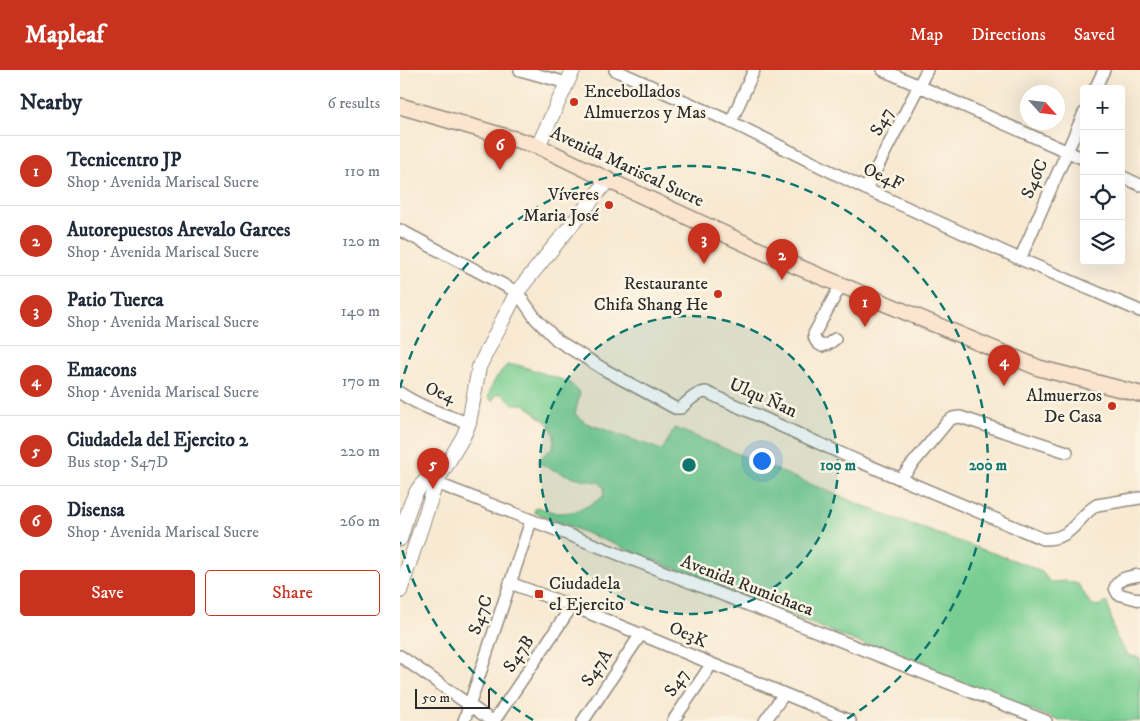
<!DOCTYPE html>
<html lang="en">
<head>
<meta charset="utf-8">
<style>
  :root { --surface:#fff; --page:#f2f2f3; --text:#1f2937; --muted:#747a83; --line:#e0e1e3; --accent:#c8321e }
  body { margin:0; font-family:"IM FELL DW Pica",serif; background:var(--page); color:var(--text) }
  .controls { position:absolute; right:15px; top:15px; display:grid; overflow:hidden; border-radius:5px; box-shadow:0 5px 20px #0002 }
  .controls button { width:45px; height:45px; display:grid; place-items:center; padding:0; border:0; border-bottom:1px solid var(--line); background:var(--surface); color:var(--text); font:25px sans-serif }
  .compass { position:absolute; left:620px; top:15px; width:45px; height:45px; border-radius:50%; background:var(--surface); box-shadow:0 5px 20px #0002; rotate:117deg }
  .scale { position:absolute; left:15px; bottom:12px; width:75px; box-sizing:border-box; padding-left:5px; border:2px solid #2b2b2b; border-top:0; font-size:14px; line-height:18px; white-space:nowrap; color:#2b2b2b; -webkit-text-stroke:4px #fcf5e5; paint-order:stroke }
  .you { position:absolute; left:361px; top:390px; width:18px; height:18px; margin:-12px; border:4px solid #fff; border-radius:50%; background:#1a73e8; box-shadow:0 0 0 8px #1a73e833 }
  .badge { display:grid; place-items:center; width:32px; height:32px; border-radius:50%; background:var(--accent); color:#fff; font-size:16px; font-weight:700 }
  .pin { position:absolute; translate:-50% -41px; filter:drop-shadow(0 1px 2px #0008) }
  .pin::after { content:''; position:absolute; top:26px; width:18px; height:15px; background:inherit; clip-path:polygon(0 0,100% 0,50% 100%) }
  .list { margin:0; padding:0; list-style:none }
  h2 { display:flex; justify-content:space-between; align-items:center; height:65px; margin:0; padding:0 20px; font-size:21px }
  h2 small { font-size:16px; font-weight:400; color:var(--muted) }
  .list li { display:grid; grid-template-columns:32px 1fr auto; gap:15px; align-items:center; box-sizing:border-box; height:70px; padding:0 20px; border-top:1px solid var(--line) }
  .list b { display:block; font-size:19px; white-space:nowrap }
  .list p { margin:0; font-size:16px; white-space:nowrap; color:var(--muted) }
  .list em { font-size:16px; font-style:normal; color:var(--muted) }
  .actions { display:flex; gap:10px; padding:15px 20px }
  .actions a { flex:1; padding:11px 0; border:1px solid var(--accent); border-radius:5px; text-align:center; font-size:18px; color:var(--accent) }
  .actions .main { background:var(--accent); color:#fff }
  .icon { flex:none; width:28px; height:28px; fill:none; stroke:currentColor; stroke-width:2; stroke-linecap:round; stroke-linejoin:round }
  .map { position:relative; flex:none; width:740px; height:651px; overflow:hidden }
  header { display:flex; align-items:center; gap:30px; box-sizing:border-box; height:70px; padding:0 25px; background:var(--accent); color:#fff }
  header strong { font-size:24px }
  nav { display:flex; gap:28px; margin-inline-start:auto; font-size:18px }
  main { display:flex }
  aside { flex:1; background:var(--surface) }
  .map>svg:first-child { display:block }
  .green { fill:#78ce92; stroke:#527c5e }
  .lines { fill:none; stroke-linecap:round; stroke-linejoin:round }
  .minor-casing { stroke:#928a7e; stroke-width:14 }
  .tertiary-casing { stroke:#928a7e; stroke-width:16 }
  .secondary-casing { stroke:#928a7e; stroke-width:18 }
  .minor { stroke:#fff; stroke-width:11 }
  .tertiary { stroke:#fff; stroke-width:14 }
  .secondary { stroke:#fce5cf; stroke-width:15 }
  .ring { fill:none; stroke:#0f766e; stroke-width:2.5; stroke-dasharray:9 6 }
  .poi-dot { fill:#c8321e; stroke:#fcf5e5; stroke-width:2 }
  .labels { text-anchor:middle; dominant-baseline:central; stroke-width:5; stroke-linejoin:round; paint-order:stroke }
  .poi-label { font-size:18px; fill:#2b2b2b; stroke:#fcf5e5; text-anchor:end }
  .street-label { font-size:18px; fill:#2b2b2b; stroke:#fcf5e5 }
  .centre { fill:#0f766e; stroke:#fcf5e5; stroke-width:2.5 }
  .ring-label { font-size:15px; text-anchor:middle; font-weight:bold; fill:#0f766e; stroke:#fcf5e5; stroke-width:5; stroke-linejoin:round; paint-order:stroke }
</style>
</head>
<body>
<header>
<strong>Mapleaf</strong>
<nav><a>Map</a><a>Directions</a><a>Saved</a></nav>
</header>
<main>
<aside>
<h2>Nearby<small>6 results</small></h2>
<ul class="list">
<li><span class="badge">1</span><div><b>Tecnicentro JP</b><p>Shop · Avenida Mariscal Sucre</p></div><em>110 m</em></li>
<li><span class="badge">2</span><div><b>Autorepuestos Arevalo Garces</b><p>Shop · Avenida Mariscal Sucre</p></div><em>120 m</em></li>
<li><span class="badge">3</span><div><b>Patio Tuerca</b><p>Shop · Avenida Mariscal Sucre</p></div><em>140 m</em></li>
<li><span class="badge">4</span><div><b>Emacons</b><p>Shop · Avenida Mariscal Sucre</p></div><em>170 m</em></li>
<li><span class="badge">5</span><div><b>Ciudadela del Ejercito 2</b><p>Bus stop · S47D</p></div><em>220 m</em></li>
<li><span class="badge">6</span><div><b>Disensa</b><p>Shop · Avenida Mariscal Sucre</p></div><em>260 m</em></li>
</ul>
<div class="actions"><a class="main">Save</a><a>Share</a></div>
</aside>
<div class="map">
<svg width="740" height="651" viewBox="0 0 740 651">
  <rect width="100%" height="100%" fill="#fcf5e5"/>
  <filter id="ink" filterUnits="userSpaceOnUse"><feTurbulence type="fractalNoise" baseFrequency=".02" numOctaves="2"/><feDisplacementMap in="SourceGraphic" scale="10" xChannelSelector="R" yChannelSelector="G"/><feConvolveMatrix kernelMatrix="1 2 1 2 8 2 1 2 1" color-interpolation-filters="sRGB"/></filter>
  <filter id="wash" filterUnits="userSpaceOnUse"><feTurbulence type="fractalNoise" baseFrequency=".0096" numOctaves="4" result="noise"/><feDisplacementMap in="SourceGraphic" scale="20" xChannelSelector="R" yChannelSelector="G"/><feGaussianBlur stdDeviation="1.12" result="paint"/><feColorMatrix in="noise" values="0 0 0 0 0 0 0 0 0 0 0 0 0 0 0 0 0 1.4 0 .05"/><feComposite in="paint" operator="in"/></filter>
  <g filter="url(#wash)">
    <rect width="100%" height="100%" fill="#f8e9d2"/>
    <path class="green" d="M 107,295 L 118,295 L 169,312 L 180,323 L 175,344 L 186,353 L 262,380 L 275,358 L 493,448 L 627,495 L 642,502 L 650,512 L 666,511 L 678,514 L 690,533 L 697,536 L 707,532 L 716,567 L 728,585 L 740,588 L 740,651 L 660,651 L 450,569 L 134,442 L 136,437 C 143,438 153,443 159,443 C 174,444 191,435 203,427 L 204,418 L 199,412 C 183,411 151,401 138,392 L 147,382 L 153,379 L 154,365 L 149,354 L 124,334 L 113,334 L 103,324 L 97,324 L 92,331 L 88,328 C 91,314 97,305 107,295 Z"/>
  </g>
  <g filter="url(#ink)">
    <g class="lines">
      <defs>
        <path id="minor" d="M 120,0 L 167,13
          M 215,0 L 331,52 L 466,119 L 620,189 L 740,241
          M 483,0 L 684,89
          M 695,19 L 704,0
          M 331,52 L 354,0
          M 721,106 L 740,115
          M 466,119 L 527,0
          M 0,160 L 117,222 L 136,249 L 157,270 L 205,300 L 275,338 L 281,338 C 288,331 296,323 306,322 L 458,391 L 643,469 C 649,469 657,468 663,465 C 676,459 683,442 697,435 L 740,428
          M 620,189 L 684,43
          M 435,269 L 428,274 L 422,276 C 416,273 414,270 414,264 L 441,215
          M 0,323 C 21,337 45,345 69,353
          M 500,409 L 548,351 L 553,348 L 560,347 L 667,382
          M 36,413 L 646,651
          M 740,505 C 729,507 719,507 715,518 L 718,524 L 740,530
          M 110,513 L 172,536 L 450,651
          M 0,586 L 92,651
          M 64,651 L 131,451
          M 94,651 L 172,536
          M 183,651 L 241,564
          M 273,651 L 311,595
          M 365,651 L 384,624"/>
        <path id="tertiary" d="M 138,76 L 173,0
          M 0,469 C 6,451 10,426 24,412 L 36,413
          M 0,521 L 36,413 L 63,367 L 69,353 L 79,297 L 90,275 L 117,222 L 208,110"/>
        <path id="secondary" d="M 0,36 L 138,76 L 208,110 L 372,186 L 639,298 L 740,324"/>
      </defs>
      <use href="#minor" class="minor-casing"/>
      <use href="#tertiary" class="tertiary-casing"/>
      <use href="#secondary" class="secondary-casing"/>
      <use href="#minor" class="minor"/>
      <use href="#tertiary" class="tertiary"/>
      <use href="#secondary" class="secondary"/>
    </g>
  </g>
  <circle cx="289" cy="395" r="149" fill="#0f766e" fill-opacity=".12"/>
  <g class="ring">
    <circle cx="289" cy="395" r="149"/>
    <path d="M133 650A299 299 0 0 1 0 472M0 318A299 299 0 1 1 445 650"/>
  </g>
  <g class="poi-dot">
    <circle cx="174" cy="32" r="5"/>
    <circle cx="209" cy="135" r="5"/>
    <circle cx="318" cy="224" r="5"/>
    <circle cx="712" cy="336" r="5"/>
    <rect x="134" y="519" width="10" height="10" rx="2.5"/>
  </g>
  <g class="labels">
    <g class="poi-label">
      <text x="184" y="22" text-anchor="start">Encebollados<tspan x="184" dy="21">Almuerzos y Mas</tspan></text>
      <text x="199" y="125">Víveres<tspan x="199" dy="21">Maria José</tspan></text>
      <text x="308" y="214">Restaurante<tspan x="308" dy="21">Chifa Shang He</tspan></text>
      <text x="702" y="326">Almuerzos<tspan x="702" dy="21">De Casa</tspan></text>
      <text x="149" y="514" text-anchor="start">Ciudadela<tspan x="149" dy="21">el Ejercito</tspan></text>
    </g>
    <g class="street-label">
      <text transform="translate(482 52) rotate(-62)">S47</text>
      <text transform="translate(227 97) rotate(25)">Avenida Mariscal Sucre</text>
      <text transform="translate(483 107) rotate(25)">Oe4F</text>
      <text transform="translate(635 109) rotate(-66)">S46C</text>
      <text transform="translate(40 323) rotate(22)">Oe4</text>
      <text transform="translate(363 328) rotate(24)">Ulqu Ñan</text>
      <text transform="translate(347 516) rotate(21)">Avenida Rumichaca</text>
      <text transform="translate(81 545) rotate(-71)">S47C</text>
      <text transform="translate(288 565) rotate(24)">Oe3K</text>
      <text transform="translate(119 584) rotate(-56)">S47B</text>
      <text transform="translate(197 598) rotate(-56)">S47A</text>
      <text transform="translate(277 613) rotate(-56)">S47</text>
    </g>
  </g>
  <circle cx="289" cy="395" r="8" class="centre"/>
  <g class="ring-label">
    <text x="438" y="400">100 m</text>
    <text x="588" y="400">200 m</text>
  </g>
</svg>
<div class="controls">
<button>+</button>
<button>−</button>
<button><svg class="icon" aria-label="locate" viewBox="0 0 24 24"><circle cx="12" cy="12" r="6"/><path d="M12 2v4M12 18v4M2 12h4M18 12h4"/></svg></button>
<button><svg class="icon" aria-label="layers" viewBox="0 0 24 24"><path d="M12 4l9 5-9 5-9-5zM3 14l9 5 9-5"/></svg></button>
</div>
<svg class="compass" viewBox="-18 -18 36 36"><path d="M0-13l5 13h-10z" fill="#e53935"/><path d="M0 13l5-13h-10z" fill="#747a83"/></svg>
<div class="scale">50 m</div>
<div class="you"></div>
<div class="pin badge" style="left:465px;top:257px">1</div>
<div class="pin badge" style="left:382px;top:210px">2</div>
<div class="pin badge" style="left:304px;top:194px">3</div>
<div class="pin badge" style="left:604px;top:316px">4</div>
<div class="pin badge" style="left:33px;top:419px">5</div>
<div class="pin badge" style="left:100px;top:100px">6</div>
</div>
</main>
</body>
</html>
